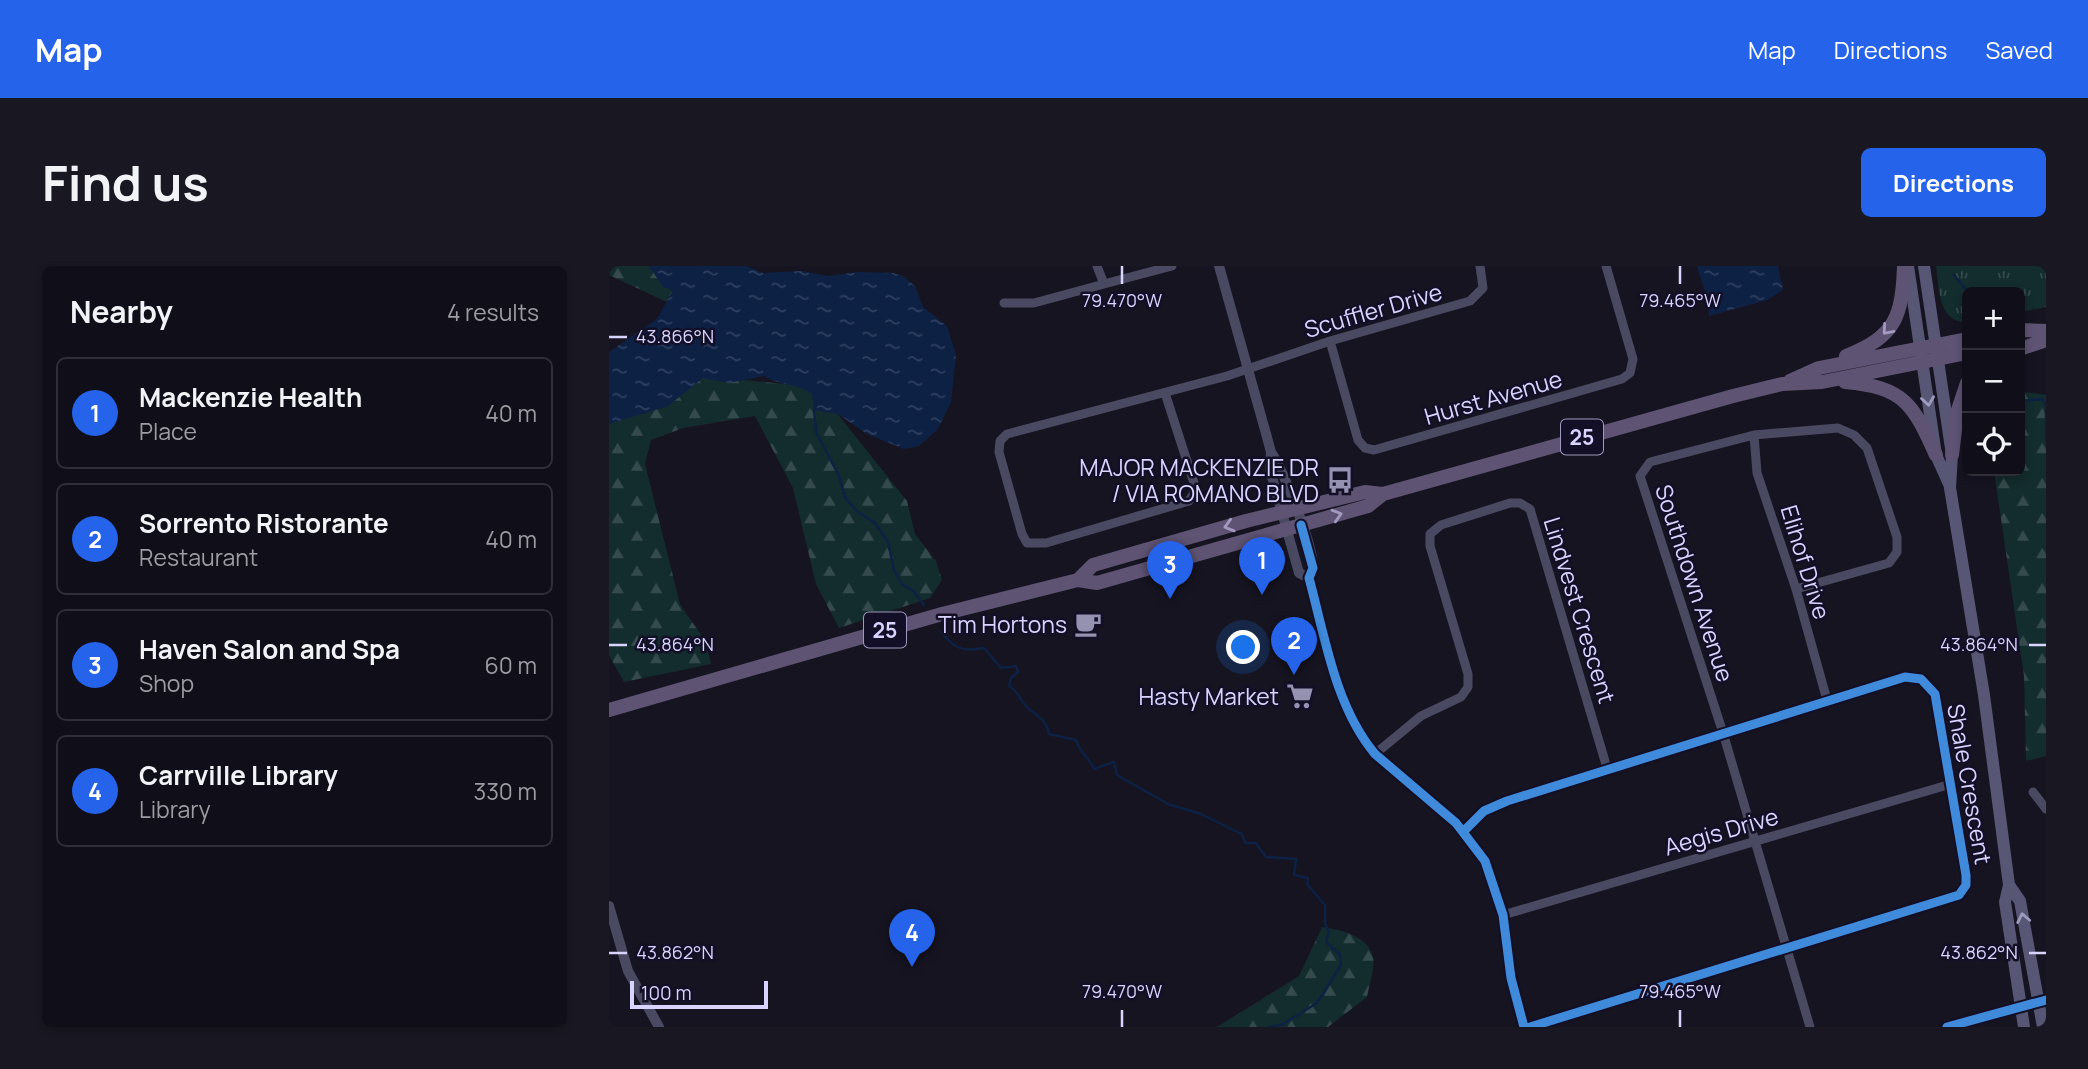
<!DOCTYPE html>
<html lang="en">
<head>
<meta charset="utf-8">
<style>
  :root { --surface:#100f19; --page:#191822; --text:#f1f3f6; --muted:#9c9ca2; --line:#302f38; --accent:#2563eb }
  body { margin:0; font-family:Manrope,sans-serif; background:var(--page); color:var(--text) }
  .controls { position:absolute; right:21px; top:21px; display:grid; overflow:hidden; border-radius:10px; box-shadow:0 4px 10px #0003 }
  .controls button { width:63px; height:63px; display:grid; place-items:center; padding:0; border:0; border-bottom:2px solid var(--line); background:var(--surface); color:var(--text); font:35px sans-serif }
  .scale { position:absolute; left:21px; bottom:18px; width:138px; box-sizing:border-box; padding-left:7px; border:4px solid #d9d4ff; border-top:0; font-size:19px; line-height:24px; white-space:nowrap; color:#d9d4ff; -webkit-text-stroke:5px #130f26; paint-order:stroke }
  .you { position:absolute; left:635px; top:382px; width:24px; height:24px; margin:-18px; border:5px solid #fff; border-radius:50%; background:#1a73e8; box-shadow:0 0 0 10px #1a73e833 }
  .badge { display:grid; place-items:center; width:46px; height:46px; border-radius:50%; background:var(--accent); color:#fff; font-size:23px; font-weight:700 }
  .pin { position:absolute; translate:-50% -58px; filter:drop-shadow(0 2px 4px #0008) }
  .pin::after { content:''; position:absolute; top:37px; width:24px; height:21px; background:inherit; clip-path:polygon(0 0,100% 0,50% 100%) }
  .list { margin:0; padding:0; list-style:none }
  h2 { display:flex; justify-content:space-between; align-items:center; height:91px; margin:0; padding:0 28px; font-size:30px }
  h2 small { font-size:23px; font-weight:400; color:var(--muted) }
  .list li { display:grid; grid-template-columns:46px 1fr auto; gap:21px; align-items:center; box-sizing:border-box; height:112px; margin:0 14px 14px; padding:0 14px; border:2px solid var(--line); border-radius:10px }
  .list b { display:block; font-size:26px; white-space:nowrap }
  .list p { margin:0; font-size:23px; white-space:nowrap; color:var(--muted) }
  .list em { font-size:23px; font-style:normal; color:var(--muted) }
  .icon { flex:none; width:38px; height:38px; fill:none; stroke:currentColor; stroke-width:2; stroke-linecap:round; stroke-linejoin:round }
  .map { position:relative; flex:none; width:1437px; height:761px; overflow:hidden; border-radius:10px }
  header { display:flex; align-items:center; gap:42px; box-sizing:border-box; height:98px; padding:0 35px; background:var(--accent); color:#fff }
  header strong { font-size:33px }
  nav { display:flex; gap:38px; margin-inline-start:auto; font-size:24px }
  .intro { display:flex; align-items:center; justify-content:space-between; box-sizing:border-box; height:168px; padding:0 42px }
  h1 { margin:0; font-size:49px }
  .button { padding:18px 32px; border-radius:10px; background:var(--accent); color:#fff; font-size:24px; font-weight:700 }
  main { display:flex; gap:42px; padding:0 42px }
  aside { flex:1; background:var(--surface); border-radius:10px; box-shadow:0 4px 10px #0003 }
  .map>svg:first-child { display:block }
  .forest { fill:url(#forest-firs) }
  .park { fill:url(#park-tufts) }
  .water { fill:url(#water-ripples) }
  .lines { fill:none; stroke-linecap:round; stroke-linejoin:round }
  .stream { stroke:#0d2144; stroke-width:2.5 }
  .minor { stroke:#4a4962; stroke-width:9 }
  .tertiary { stroke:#4a4962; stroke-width:10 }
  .secondary { stroke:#575674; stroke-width:12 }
  .primary { stroke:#5e5373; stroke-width:14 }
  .cycleway-casing { stroke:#130f26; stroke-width:13 }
  .cycleway { stroke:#408adc; stroke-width:9 }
  .oneway { stroke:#a29ac0 }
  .oneway2 { stroke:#9e9bc0 }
  .ticks { fill:none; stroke:#d9d4ff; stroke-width:2.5 }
  .labels { text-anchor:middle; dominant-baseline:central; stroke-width:5; stroke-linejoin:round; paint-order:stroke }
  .shield { fill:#130f26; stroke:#9e99be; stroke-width:2 }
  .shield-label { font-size:21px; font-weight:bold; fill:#d9d4ff }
  .street-label { font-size:23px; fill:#d9d4ff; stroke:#130f26 }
  .poi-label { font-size:23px; fill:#d9d4ff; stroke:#130f26; text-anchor:end }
  .ticks-label { font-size:18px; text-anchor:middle; fill:#d9d4ff; stroke:#130f26; stroke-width:5; stroke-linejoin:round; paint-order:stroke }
</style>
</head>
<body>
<header>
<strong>Map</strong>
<nav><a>Map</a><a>Directions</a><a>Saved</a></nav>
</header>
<div class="intro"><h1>Find us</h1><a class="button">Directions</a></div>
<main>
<aside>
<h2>Nearby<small>4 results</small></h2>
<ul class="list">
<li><span class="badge">1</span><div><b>Mackenzie Health</b><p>Place</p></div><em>40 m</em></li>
<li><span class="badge">2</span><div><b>Sorrento Ristorante</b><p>Restaurant</p></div><em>40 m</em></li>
<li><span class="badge">3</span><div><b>Haven Salon and Spa</b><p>Shop</p></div><em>60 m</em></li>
<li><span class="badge">4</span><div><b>Carrville Library</b><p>Library</p></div><em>330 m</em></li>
</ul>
</aside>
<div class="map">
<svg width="1437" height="761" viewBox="0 0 1437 761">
  <defs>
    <pattern id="forest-firs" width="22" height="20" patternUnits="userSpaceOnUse" patternTransform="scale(1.75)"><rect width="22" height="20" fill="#132c2d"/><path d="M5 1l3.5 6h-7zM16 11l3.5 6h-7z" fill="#354a4c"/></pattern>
    <pattern id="park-tufts" width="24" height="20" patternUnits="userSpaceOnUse" patternTransform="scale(1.75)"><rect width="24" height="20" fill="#132c2d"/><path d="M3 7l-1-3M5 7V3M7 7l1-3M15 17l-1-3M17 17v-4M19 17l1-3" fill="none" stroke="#354a4c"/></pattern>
    <pattern id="water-ripples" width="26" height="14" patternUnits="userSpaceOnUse" patternTransform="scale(1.75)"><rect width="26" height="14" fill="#0d2144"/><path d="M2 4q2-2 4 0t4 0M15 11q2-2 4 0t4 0" fill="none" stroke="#304060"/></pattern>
  </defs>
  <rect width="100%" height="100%" fill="#161421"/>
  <path class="forest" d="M 0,0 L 45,0 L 64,27 L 62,38 L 0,9 Z
    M 95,110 L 207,121 L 298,235 L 306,268 L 327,295 L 333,314 L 321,332 L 230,362 L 207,318 L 184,222 L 146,150 L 74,162 L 42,174 L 36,198 L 71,338 C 87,364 96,367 102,398 L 15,416 L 0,389 L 0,143 L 71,113 Z
    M 1415,126 L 1437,129 L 1437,490 L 1417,495 L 1415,410 L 1385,205 L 1411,205 L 1411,133 Z
    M 713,661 C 731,664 759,669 764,691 C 766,702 760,720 758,731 L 719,761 L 608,761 L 690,710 Z"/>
  <path class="park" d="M 1327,0 L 1437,0 L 1437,41 L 1411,46 L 1411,26 L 1358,26 L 1358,56 C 1329,57 1330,22 1327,0 Z"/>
  <path class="water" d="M 40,0 L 138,0 L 154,7 L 192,5 L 219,10 L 249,6 L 284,7 L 294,10 L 306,20 L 314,41 L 338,60 L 347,89 L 342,136 L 329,163 L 310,180 L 295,183 L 258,168 L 229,148 L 205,144 L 203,128 C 188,117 171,120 155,110 L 120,117 L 94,112 L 59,140 L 0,158 L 0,86 L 48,53 L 64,24 L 54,21 Z
    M 1088,0 L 1169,0 L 1174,24 L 1158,34 L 1100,50 L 1099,36 Z"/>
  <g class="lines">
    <path class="stream" d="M 1345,9 L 1359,26
      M 1411,135 L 1433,133 L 1437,139 L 1437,174
      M 205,143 L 207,166 L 229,208 L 237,233 L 249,246 L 266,257 L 279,276 L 285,304 L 293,318 L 304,325 L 315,339
      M 332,366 C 346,383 354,386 375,382 L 392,402 L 407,400 L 409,406 L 402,412 L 400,420 C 411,426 410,434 419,442 C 429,451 437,453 440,468 L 467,474 C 470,486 480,491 485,503 L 505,496 L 508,509 L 559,538 L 592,548 L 633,568 L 636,577 L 647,577 L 657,591 L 687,593 L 685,609 L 699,612 L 698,618 L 716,639 L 716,657 L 720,666 L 717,676 L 731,689 L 732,699 L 708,737 L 674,758 L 661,761"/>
    <path class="minor" d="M 488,0 L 495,18 L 563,0
      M 395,37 L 425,37 L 495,18
      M 721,75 L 749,174 L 756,182 L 765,184 L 1013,113 L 1021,107 L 1024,93 L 997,0
      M 556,127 L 585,217 L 585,227 L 580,235 L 437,277 L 418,277 L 413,268 L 390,186 L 391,175 L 398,168 L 618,110 L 721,75 L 861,35 L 874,22 L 871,0
      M 1145,169 L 1148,207 L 1187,323 L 1218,434
      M 1187,323 L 1280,297 L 1288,286 L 1288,271 L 1258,182 L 1245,169 L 1229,162 L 1145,169 L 1041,196 L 1031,210 L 1114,467 L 1201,761
      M 766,488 L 812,450 L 852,431 L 859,421 L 859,408 L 821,280 L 821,268 L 832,259 L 901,237 L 911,237 L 921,243 L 998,502
      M 1424,526 L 1437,543
      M 855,565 L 875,545 L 898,535 L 1296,411 L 1312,413 L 1326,428 L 1357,609 L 1357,619 L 1350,629 L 921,761
      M 894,649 L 1342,518"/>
    <path class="tertiary" d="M 610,0 L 656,164 L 662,186 L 661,204 L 690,307 L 700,312
      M 662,186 C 674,204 705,281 704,302 C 704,303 700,311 700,312 C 716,371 726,440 766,488 L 847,557 L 876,595 L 894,649 L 902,712 L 915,761
      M 0,640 L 19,705 L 50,761
      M 1338,761 L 1437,734"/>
    <path class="secondary" d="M 1299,0 L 1327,189 L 1340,218
      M 1315,0 L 1343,189 L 1341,222 L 1375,429 L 1400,619 L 1396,636 L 1415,761
      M 1400,619 L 1411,635 L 1434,761"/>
    <path class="primary" d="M 1411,64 L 1437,65
      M 1411,83 L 1437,74
      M 1237,90 C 1287,70 1293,51 1295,0
      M 1181,115 L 1210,102 L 1358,73
      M 1236,116 C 1295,121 1304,138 1327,189
      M 1343,189 L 1348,147 L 1358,117
      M 469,314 L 484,299 L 637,255 L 756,226 L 774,228 L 1124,130 L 1173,118 L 1213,116 L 1358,87
      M 0,444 L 333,348 L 469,314 L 488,317 L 759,240 L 774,228"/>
    <defs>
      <path id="cycleway" d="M 692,259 L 704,302 L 700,312 C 716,371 726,440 766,488 L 847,557 L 876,595 L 894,649 L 902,712 L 915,761
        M 855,565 L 875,545 L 898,535 L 1296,411 L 1312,413 L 1326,428 L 1357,609 L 1357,619 L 1350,629 L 921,761
        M 1338,761 L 1437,734"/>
    </defs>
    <use href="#cycleway" class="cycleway-casing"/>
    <use href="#cycleway" class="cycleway"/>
  </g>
  <defs><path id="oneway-chevron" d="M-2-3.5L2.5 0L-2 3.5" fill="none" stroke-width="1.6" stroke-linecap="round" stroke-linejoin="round" transform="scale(1.75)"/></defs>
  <g class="oneway">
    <use href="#oneway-chevron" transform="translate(1278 64) rotate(131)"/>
    <use href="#oneway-chevron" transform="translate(728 249) rotate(-16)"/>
    <use href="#oneway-chevron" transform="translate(620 260) rotate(164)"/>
  </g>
  <g class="oneway2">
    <use href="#oneway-chevron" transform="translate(1319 135) rotate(82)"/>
    <use href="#oneway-chevron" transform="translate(1414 652) rotate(-101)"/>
  </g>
  <path class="ticks" d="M 513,0 L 513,18M 1071,0 L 1071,18M 0,71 L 18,71M 0,379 L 18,379M 1420,379 L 1437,379M 0,687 L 18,687M 1420,687 L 1437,687M 513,744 L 513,761M 1071,744 L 1071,761"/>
  <defs>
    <symbol id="bus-bare" viewBox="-9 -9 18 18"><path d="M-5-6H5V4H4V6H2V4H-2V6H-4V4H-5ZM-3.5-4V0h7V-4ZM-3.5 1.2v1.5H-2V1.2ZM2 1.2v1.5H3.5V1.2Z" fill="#9591b1" stroke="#130f26" stroke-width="2.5" paint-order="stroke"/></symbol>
    <symbol id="cafe-bare" viewBox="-9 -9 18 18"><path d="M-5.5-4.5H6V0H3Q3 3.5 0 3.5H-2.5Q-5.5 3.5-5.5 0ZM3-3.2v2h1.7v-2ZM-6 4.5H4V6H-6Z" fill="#9591b1" stroke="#130f26" stroke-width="2.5" paint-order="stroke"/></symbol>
    <symbol id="supermarket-bare" viewBox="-9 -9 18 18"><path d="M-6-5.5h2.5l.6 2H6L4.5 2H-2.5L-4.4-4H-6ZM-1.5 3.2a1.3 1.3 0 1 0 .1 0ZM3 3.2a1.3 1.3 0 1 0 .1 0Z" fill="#9591b1" stroke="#130f26" stroke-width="2.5" paint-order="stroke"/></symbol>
  </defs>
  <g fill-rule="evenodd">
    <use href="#bus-bare" x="712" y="195" width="38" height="38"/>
    <use href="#cafe-bare" x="460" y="339" width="38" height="38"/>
    <use href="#supermarket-bare" x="672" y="411" width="38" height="38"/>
  </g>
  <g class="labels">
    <g class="shield">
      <rect x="952" y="153.5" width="42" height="35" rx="5"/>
      <rect x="255" y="346.5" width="42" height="35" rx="5"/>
    </g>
    <g class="shield-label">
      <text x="973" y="171">25</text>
      <text x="276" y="364">25</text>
    </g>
    <g class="street-label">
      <text transform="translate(764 44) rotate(-16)">Scuffler Drive</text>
      <text transform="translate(884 131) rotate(-16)">Hurst Avenue</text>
      <text transform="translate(1197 296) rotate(73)">Elihof Drive</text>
      <text transform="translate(1086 317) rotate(72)">Southdown Avenue</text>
      <text transform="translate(971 344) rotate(73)">Lindvest Crescent</text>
      <text transform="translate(1361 518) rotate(80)">Shale Crescent</text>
      <text transform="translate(1112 565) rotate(-16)">Aegis Drive</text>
    </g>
    <g class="poi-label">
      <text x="710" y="201">MAJOR MACKENZIE DR<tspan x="710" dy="26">/ VIA ROMANO BLVD</tspan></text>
      <text x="458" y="358">Tim Hortons</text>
      <text x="670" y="430">Hasty Market</text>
    </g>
  </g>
  <g class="ticks-label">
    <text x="513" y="41">79.470°W</text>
    <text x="1071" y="41">79.465°W</text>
    <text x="66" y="77">43.866°N</text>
    <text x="66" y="385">43.864°N</text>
    <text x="1370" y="385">43.864°N</text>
    <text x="66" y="693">43.862°N</text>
    <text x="1370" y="693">43.862°N</text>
    <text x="513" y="732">79.470°W</text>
    <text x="1071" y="732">79.465°W</text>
  </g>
</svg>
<div class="controls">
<button>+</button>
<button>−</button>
<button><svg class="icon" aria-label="locate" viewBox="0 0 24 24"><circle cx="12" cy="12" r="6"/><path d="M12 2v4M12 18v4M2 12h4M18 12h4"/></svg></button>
</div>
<div class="scale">100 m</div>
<div class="you"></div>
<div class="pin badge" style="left:653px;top:329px">1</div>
<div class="pin badge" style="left:685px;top:409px">2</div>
<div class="pin badge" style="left:561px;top:333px">3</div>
<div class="pin badge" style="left:303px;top:701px">4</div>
</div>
</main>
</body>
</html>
